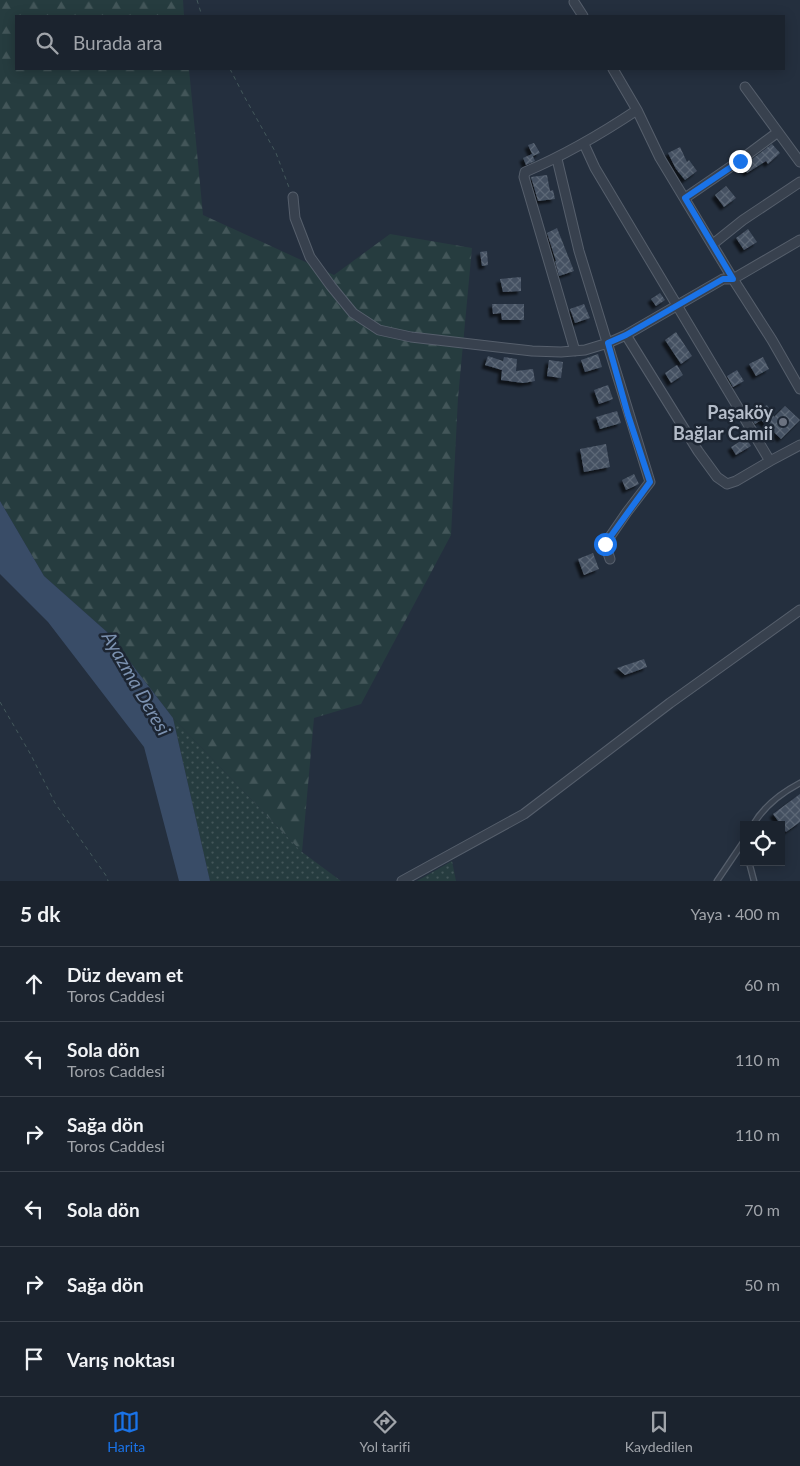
<!DOCTYPE html>
<html lang="tr">
<head>
<meta charset="utf-8">
<style>
  :root { --surface:#1b232e; --page:#242b36; --text:#f1f3f6; --muted:#a0a4aa; --line:#39404a; --accent:#1a73e8 }
  body { margin:0; font-family:Lato,sans-serif; background:var(--page); color:var(--text) }
  .controls { position:absolute; right:15px; bottom:15px; display:grid; overflow:hidden; border-radius:0px; box-shadow:0 2px 12px #0003 }
  .controls button { width:45px; height:45px; display:grid; place-items:center; padding:0; border:0; border-bottom:1px solid var(--line); background:var(--surface); color:var(--text); font:25px sans-serif }
  .stop { position:absolute; width:15px; height:15px; margin:-11px; border:4px solid #1a73e8; border-radius:50%; background:#fff }
  .stop.end { background:#1a73e8; border-color:#fff; box-shadow:0 1px 5px #0008 }
  .list { margin:0; padding:0; list-style:none }
  h2 { display:flex; justify-content:space-between; align-items:center; height:65px; margin:0; padding:0 20px; font-size:21px }
  h2 small { font-size:16px; font-weight:400; color:var(--muted) }
  .list li { display:grid; grid-template-columns:32px 1fr auto; gap:15px; align-items:center; box-sizing:border-box; height:75px; padding:0 20px; border-top:1px solid var(--line) }
  .list b { display:block; font-size:19px; white-space:nowrap }
  .list p { margin:0; font-size:16px; white-space:nowrap; color:var(--muted) }
  .list em { font-size:16px; font-style:normal; color:var(--muted) }
  .icon { flex:none; width:28px; height:28px; fill:none; stroke:currentColor; stroke-width:2; stroke-linecap:round; stroke-linejoin:round }
  .map { position:relative; flex:none; width:800px; height:881px; overflow:hidden }
  .search { position:absolute; background:var(--surface); box-shadow:0 2px 12px #0003; left:15px; right:15px; top:15px; height:55px; display:flex; align-items:center; gap:12px; box-sizing:border-box; padding:0 18px; border-radius:0px; color:var(--muted); font-size:19px }
  .sheet { height:515px; background:var(--surface) }
  nav { display:flex; justify-content:space-around; align-items:center; box-sizing:border-box; height:70px; border-top:1px solid var(--line); background:var(--surface); font-size:14px; color:var(--muted) }
  nav a { display:grid; justify-items:center; gap:2px }
  nav .on { color:var(--accent) }
  .map>svg:first-child { display:block }
  .grass { fill:url(#grass-dots) }
  .forest { fill:url(#forest-firs) }
  .water { fill:#394c67 }
  .building { fill:url(#building-cross-hatch); filter:url(#shadow) }
  .lines { fill:none; stroke-linecap:round; stroke-linejoin:round }
  .lane-casing { stroke:#565f6c; stroke-width:7 }
  .street-casing { stroke:#565f6c; stroke-width:11 }
  .path { stroke:#44595c; stroke-width:1; stroke-dasharray:4 4; stroke-linecap:butt }
  .lane { stroke:#38414e; stroke-width:4.5 }
  .street { stroke:#38414e; stroke-width:9 }
  .route { stroke:#1a73e8; stroke-width:6 }
  .worship-dot { fill:#6b7280; stroke:#1d2633; stroke-width:2 }
  .labels { text-anchor:middle; dominant-baseline:central; stroke-width:5; stroke-linejoin:round; paint-order:stroke }
  .poi-label { font-size:18px; font-weight:bold; fill:#b4bcc9; stroke:#1d2633; text-anchor:end }
  .water-label { font-size:19px; font-style:italic; fill:#7c92b1; stroke:#1d2633 }
</style>
</head>
<body>
<div class="map">
<svg width="800" height="881" viewBox="0 0 800 881">
  <defs>
    <pattern id="grass-dots" width="8" height="8" patternUnits="userSpaceOnUse" patternTransform="scale(1.25)"><rect width="8" height="8" fill="#263c3f"/><path d="M2 2h.1M6 6h.1" fill="none" stroke="#435659" stroke-width="1.8" stroke-linecap="round"/></pattern>
    <pattern id="forest-firs" width="22" height="20" patternUnits="userSpaceOnUse" patternTransform="scale(1.25)"><rect width="22" height="20" fill="#263c3f"/><path d="M5 1l3.5 6h-7zM16 11l3.5 6h-7z" fill="#435659"/></pattern>
    <pattern id="building-cross-hatch" width="8" height="8" patternUnits="userSpaceOnUse" patternTransform="scale(1.25)"><rect width="8" height="8" fill="#455162"/><path d="M0 0l8 8M0 8l8-8" fill="none" stroke="#5d6877"/></pattern>
    <filter id="shadow"><feDropShadow dx="-3.5" dy="3.5" stdDeviation="1" flood-color="#0009"/></filter>
  </defs>
  <rect width="100%" height="100%" fill="#242f3e"/>
  <path class="grass" d="M 173,718 L 302,852 L 341,881 L 210,881 Z
    M 452,861 L 456,881 L 417,881 Z"/>
  <path class="forest" d="M 0,0 L 183,0 L 184,16 L 16,16 L 16,69 L 189,69 L 203,215 L 334,275 L 390,234 L 472,248 L 458,398 L 451,535 L 361,704 L 314,718 L 302,852 L 173,718 L 107,632 L 44,576 L 0,501 Z"/>
  <path class="water" d="M 0,501 L 44,576 L 107,632 L 173,718 L 210,881 L 179,881 L 144,747 L 48,622 L 0,574 Z"/>
  <path class="building" d="M 534,143 L 540,153 L 533,156 L 528,145 Z
    M 772,144 L 780,153 L 768,164 L 766,161 L 747,173 L 743,166 Z
    M 680,147 L 687,162 L 689,160 L 697,171 L 685,180 L 676,169 L 668,153 Z
    M 532,154 L 535,161 L 526,165 L 523,158 Z
    M 547,175 L 550,191 L 553,190 L 555,199 L 538,201 L 531,177 Z
    M 726,186 L 736,198 L 724,207 L 715,195 Z
    M 557,228 L 574,271 L 559,276 L 555,261 L 556,261 L 547,233 Z
    M 748,229 L 757,242 L 744,250 L 736,238 Z
    M 487,251 L 488,265 L 482,266 L 480,252 Z
    M 521,277 L 521,291 L 503,292 L 500,279 Z
    M 660,293 L 665,300 L 656,306 L 651,299 Z
    M 492,304 L 524,304 L 524,320 L 502,320 L 501,313 L 493,314 Z
    M 584,304 L 590,318 L 575,323 L 570,309 Z
    M 676,332 L 692,356 L 681,364 L 665,340 Z
    M 598,354 L 602,367 L 585,372 L 581,360 Z
    M 488,356 L 503,361 L 504,357 L 517,359 L 516,371 L 533,369 L 535,381 L 523,383 L 501,380 L 502,370 L 485,365 Z
    M 763,357 L 769,369 L 756,376 L 749,364 Z
    M 549,360 L 563,362 L 561,378 L 547,376 Z
    M 677,365 L 683,375 L 671,383 L 665,373 Z
    M 737,370 L 744,381 L 733,387 L 727,376 Z
    M 608,385 L 613,399 L 599,404 L 594,390 Z
    M 767,405 L 774,417 L 785,406 L 800,420 L 781,439 L 761,420 L 755,424 L 750,416 Z
    M 617,411 L 621,423 L 600,429 L 596,417 Z
    M 746,438 L 751,446 L 736,455 L 731,447 Z
    M 606,444 L 610,467 L 584,472 L 580,449 Z
    M 634,474 L 639,484 L 626,490 L 622,480 Z
    M 593,553 L 599,569 L 584,575 L 578,559 Z
    M 644,659 L 647,667 L 639,670 L 625,675 L 617,668 Z
    M 800,794 L 800,822 L 786,832 L 773,814 Z"/>
  <g class="lines">
    <defs>
      <path id="lane" d="M 753,825 C 764,806 781,793 800,783
        M 749,862 L 754,881
        M 717,881 L 744,841"/>
      <path id="street" d="M 574,2 L 583,16
        M 613,69 L 637,110 L 660,158 L 733,279 L 772,340 L 800,389
        M 745,87 L 800,162
        M 584,144 L 595,168 L 770,461 L 800,445
        M 557,159 L 579,251 L 650,482 L 627,512 L 605,544 L 610,559
        M 293,197 L 295,218 L 310,257 L 331,286 L 353,313 L 379,330 L 411,337 L 532,351 L 561,352 L 585,350 L 608,343 L 626,335 L 723,279 L 733,279 L 800,240
        M 685,198 L 739,161 L 778,132
        M 713,244 L 743,220 L 800,182
        M 626,335 L 698,451 L 717,477 L 727,484 L 736,481 L 770,461
        M 575,351 L 524,177 L 525,172 C 565,155 601,134 637,110
        M 402,881 L 524,814 L 670,703 L 800,610"/>
    </defs>
    <use href="#lane" class="lane-casing"/>
    <use href="#street" class="street-casing"/>
    <path class="path" d="M 197,0 L 202,16
      M 230,69 L 244,96 L 276,153 L 290,190
      M 0,702 L 31,755 L 55,803 L 107,877 L 108,881"/>
    <use href="#lane" class="lane"/>
    <use href="#street" class="street"/>
  </g>
  <g class="lines">
    <path class="route" d="M 605,544 L 650,482 L 628,415 L 608,343 L 626,335 L 723,279 L 733,279 L 685,198 L 740,161"/>
  </g>
  <circle class="worship-dot" cx="783" cy="422" r="5"/>
  <g class="labels">
    <g class="poi-label">
      <text x="773" y="412">Paşaköy<tspan x="773" dy="21">Bağlar Camii</tspan></text>
    </g>
    <g class="water-label">
      <text transform="translate(137 683) rotate(60)">Ayazma Deresi</text>
    </g>
  </g>
</svg>
<div class="controls">
<button><svg class="icon" aria-label="locate" viewBox="0 0 24 24"><circle cx="12" cy="12" r="6"/><path d="M12 2v4M12 18v4M2 12h4M18 12h4"/></svg></button>
</div>
<div class="stop" style="left:605px;top:544px"></div>
<div class="stop end" style="left:740px;top:161px"></div>
<div class="search"><svg class="icon" aria-label="search" viewBox="0 0 24 24"><circle cx="10" cy="10" r="6"/><path d="M15 15l6 6"/></svg>Burada ara</div>
</div>
<section class="sheet">
<h2>5 dk<small>Yaya · 400 m</small></h2>
<ul class="list">
<li><svg class="icon" aria-label="ahead" viewBox="0 0 24 24"><path d="M12 20V5M6 11l6-6 6 6"/></svg><div><b>Düz devam et</b><p>Toros Caddesi</p></div><em>60 m</em></li>
<li><svg class="icon" aria-label="left" viewBox="0 0 24 24"><path d="M17 20v-9H6M10 6l-5 5 5 5"/></svg><div><b>Sola dön</b><p>Toros Caddesi</p></div><em>110 m</em></li>
<li><svg class="icon" aria-label="right" viewBox="0 0 24 24"><path d="M7 20v-9h11M14 6l5 5-5 5"/></svg><div><b>Sağa dön</b><p>Toros Caddesi</p></div><em>110 m</em></li>
<li><svg class="icon" aria-label="left" viewBox="0 0 24 24"><path d="M17 20v-9H6M10 6l-5 5 5 5"/></svg><div><b>Sola dön</b></div><em>70 m</em></li>
<li><svg class="icon" aria-label="right" viewBox="0 0 24 24"><path d="M7 20v-9h11M14 6l5 5-5 5"/></svg><div><b>Sağa dön</b></div><em>50 m</em></li>
<li><svg class="icon" aria-label="arrive" viewBox="0 0 24 24"><path d="M6 21V4h12l-3 4 3 4H6"/></svg><div><b>Varış noktası</b></div></li>
</ul>
</section>
<nav>
<a class="on"><svg class="icon" aria-label="map" viewBox="0 0 24 24"><path d="M3 6l6-2 6 2 6-2v14l-6 2-6-2-6 2zM9 4v14M15 6v14"/></svg>Harita</a>
<a><svg class="icon" aria-label="directions" viewBox="0 0 24 24"><path d="M12 3l9 9-9 9-9-9zM9 14v-3h6M13 9l2 2-2 2"/></svg>Yol tarifi</a>
<a><svg class="icon" aria-label="saved" viewBox="0 0 24 24"><path d="M7 4h10v16l-5-4-5 4z"/></svg>Kaydedilen</a>
</nav>
</body>
</html>
